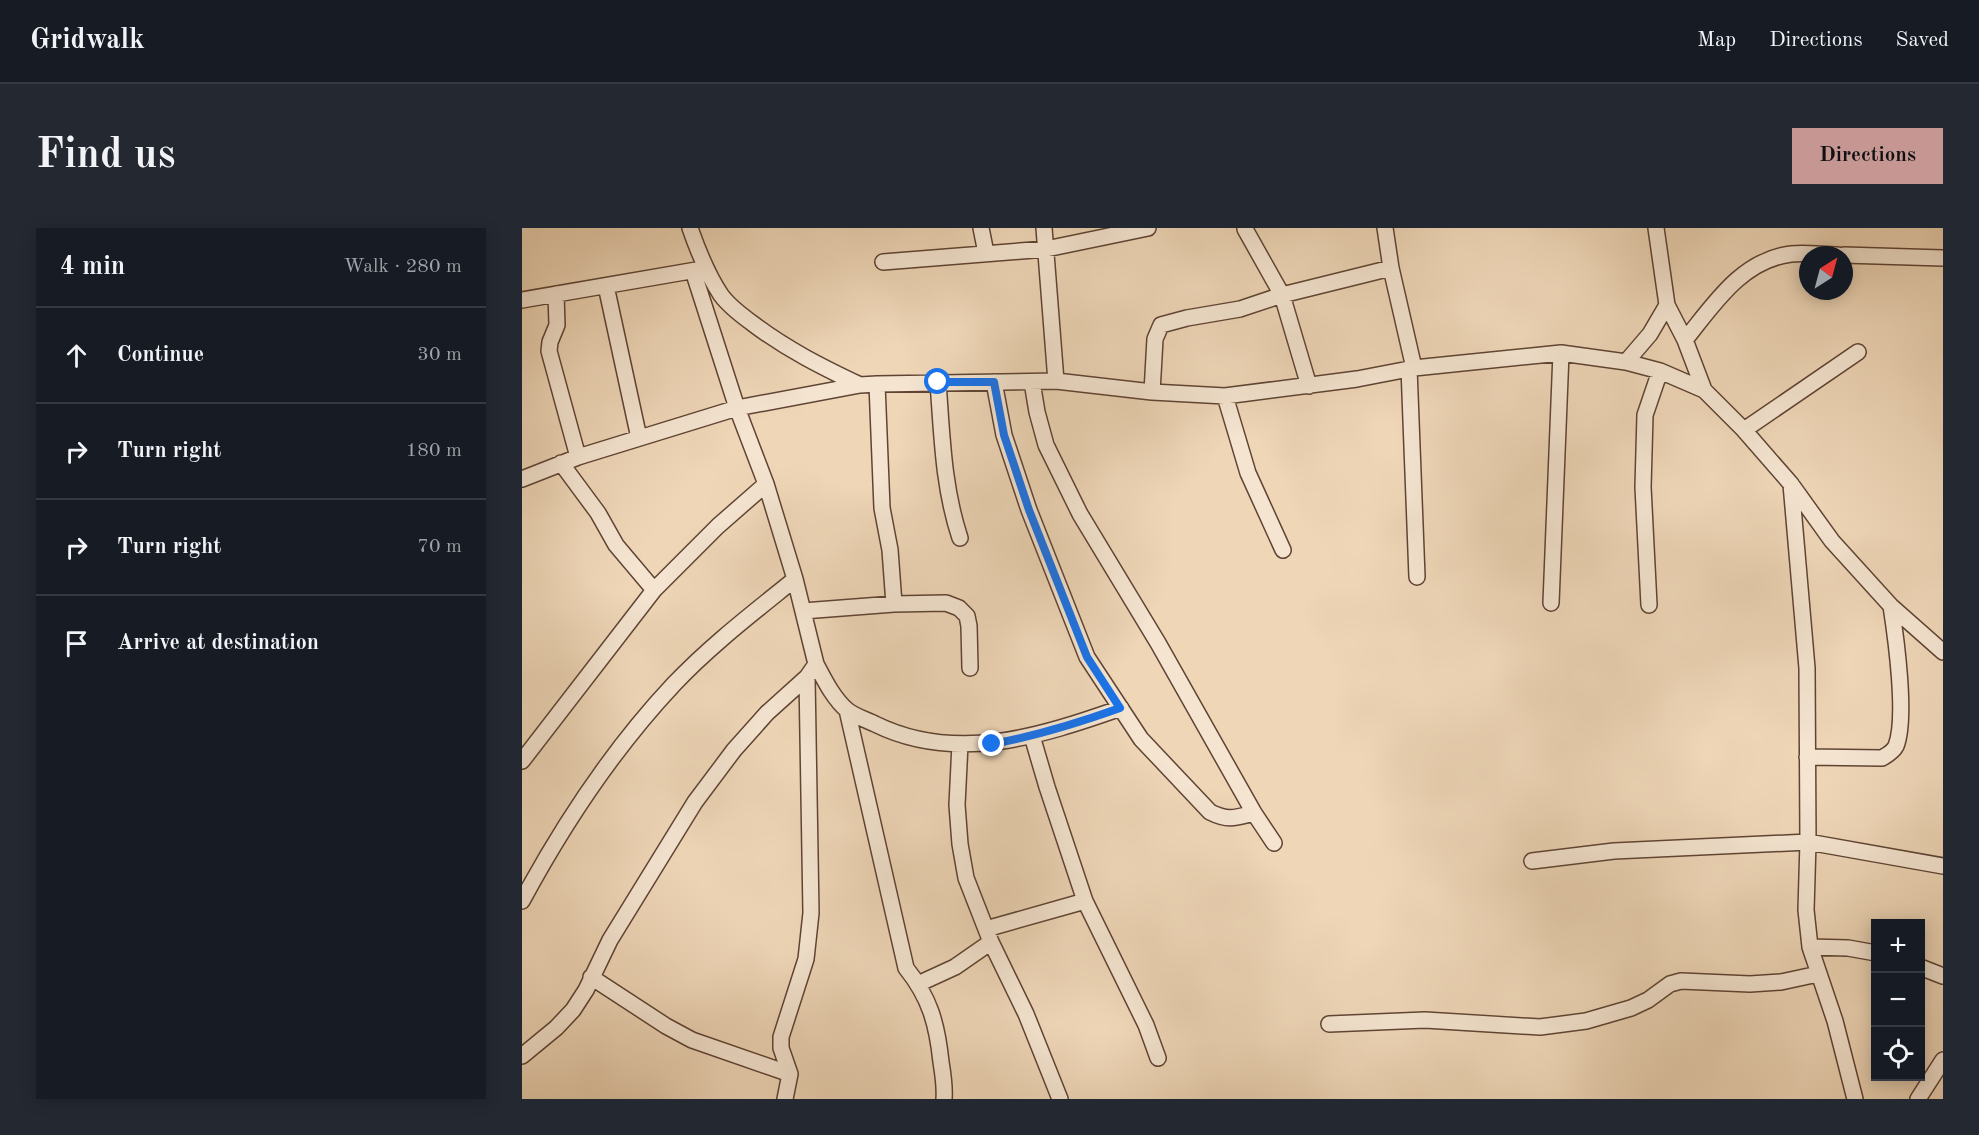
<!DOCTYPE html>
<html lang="en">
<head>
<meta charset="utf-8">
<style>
  :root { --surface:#171b24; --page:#242831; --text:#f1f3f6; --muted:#9ea1a6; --line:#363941; --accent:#c59692 }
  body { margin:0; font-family:"Old Standard TT",serif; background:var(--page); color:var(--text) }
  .controls { position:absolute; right:18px; bottom:18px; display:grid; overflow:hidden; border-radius:0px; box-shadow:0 3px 15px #0003 }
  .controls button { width:54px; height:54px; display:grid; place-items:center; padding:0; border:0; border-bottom:2px solid var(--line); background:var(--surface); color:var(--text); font:30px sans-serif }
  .compass { position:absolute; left:1277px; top:18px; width:54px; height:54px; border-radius:50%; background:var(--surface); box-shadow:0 3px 15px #0003; rotate:36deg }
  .stop { position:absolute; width:18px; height:18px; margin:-14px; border:4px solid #1a73e8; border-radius:50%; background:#fff }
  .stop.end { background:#1a73e8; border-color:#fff; box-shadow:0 2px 6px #0008 }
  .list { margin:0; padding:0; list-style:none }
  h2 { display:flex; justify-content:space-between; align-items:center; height:78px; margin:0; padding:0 24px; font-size:26px }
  h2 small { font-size:20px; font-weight:400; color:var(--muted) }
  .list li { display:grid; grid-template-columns:39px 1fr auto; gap:18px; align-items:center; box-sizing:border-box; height:96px; padding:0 24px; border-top:2px solid var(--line) }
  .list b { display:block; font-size:22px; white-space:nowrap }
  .list em { font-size:20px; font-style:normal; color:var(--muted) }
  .icon { flex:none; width:33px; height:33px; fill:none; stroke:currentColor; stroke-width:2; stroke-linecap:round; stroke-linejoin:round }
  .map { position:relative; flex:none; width:1421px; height:871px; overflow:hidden; border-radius:0px }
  header { display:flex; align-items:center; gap:36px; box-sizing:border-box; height:84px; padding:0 30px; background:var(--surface); border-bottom:2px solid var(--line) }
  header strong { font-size:28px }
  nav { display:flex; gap:33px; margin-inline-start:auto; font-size:21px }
  .intro { display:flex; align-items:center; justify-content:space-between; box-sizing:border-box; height:144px; padding:0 36px }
  h1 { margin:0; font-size:42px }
  .button { padding:15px 27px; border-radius:0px; background:var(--accent); color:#111; font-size:21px; font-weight:700 }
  main { display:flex; gap:36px; padding:0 36px }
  aside { flex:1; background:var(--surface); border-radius:0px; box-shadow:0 3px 15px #0003 }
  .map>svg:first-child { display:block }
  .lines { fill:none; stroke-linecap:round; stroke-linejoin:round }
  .minor-casing { stroke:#5f4434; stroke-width:18 }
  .minor { stroke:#f4e4d0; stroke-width:15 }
  .route { stroke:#1a73e8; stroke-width:8 }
</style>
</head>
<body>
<header>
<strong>Gridwalk</strong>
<nav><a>Map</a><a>Directions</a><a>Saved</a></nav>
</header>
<div class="intro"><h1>Find us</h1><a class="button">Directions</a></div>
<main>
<aside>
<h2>4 min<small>Walk · 280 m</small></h2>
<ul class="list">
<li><svg class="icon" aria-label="ahead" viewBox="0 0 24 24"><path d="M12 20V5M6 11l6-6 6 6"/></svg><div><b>Continue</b></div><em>30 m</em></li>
<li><svg class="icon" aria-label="right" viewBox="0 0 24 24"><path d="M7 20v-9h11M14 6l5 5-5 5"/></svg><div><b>Turn right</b></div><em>180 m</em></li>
<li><svg class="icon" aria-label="right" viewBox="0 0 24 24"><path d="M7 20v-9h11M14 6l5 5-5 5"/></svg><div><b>Turn right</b></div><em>70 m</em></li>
<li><svg class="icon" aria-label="arrive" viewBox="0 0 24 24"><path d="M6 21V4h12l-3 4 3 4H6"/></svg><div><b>Arrive at destination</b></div></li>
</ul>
</aside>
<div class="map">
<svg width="1421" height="871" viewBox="0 0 1421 871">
  <rect width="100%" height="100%" fill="#eed6b7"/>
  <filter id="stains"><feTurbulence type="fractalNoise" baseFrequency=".00333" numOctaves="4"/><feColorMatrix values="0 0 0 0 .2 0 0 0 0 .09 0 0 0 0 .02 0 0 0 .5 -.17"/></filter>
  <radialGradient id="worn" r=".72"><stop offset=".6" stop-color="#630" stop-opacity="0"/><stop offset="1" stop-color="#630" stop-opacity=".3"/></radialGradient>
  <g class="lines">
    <defs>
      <path id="minor" d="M 168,0 C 176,23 185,46 199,67 C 207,78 219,87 230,95 C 264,121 300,139 338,157
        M 459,0 L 464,25
        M 522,0 L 534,153
        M 863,0 L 869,40 L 892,140
        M 1134,0 L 1145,77 L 1163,112 L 1182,162
        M 723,1 L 760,67 L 787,158
        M 1322,27 L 1421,30
        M 361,34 L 524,21 L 626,0
        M 84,58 L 117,210
        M 34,66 L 35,97 L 28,114 L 27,123 L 56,229
        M 0,72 L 180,41
        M 1163,112 C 1192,76 1220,32 1269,26 C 1284,24 1301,27 1316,27
        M 1104,134 L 1128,106 L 1145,77
        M 887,140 L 895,349
        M 416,154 C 420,207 421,259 438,310
        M 472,154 L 482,207 L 507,282 L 565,429 L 619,511 L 688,584 C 706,593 713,590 732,585
        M 510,154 L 515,184 L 524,217 L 558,286 L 636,415 L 732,585 L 752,615
        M 355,156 L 360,280 L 368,322 L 372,376
        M 630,164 L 633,111 L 639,97 L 665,90 L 718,81 L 760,67 L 869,40
        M 703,168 L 726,245 L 761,322
        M 1222,202 L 1336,124
        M 39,235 L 76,285 L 94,317 L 132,362
        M 0,251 L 56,229 L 215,180 L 171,43
        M 1269,256 L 1285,440 L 1286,614 L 1284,682 L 1288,719 L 1313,793 L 1333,871
        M 1029,375 L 1039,125
        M 1127,377 L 1121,259 L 1123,187 L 1138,143
        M 281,383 L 372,376 L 424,375 L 437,380 L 445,388 L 447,398 L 448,440
        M 294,436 C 302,451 311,470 325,482 C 332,488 345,492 353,496 C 434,536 519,508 599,480
        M 325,482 L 384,740 C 408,770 415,796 419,834 C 421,846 423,858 422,871
        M 510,508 L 525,559 L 563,673 L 624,797 L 636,830
        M 438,516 L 435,577 L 438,616 L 444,650 L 469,714 L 504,786 L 538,871
        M 1285,529 L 1360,530 C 1365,527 1371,524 1374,518 C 1385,490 1374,410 1369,378
        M 0,533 L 132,362 L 196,298 L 244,256
        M 1010,633 L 1092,623 L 1286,614 L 1421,638
        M 0,673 C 42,595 91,521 152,456 C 189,417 231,385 273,351
        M 464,701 L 563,673
        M 1288,719 L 1326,720 L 1354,725
        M 1398,739 L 1421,748
        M 69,749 L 144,798 L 170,812 L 268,846
        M 396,756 L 433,739 L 469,714
        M 807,796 L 903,792 L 1018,799 L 1064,793 L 1109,780 L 1126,772 L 1148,756 L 1159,753 L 1228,756 L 1259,754 L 1296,746
        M 0,828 L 34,800 L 51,782 L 64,762 L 88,712 L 173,574 L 212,522 L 245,485 L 285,449
        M 263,871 L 268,846 L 259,820 L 259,809 L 284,731 L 289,685 L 285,449 L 294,436 L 273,351 L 244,256 L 215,180 L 338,157 L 355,156 L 534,153 L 630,164 L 703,168 L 835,151 L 892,140 L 1039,125 L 1104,134 L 1138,143 L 1182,162 L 1222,202 L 1269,256 L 1310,313 L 1369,378 L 1421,424
        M 1396,871 L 1421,832"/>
    </defs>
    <use href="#minor" class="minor-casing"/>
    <use href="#minor" class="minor"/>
  </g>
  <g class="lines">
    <path class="route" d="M 416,154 L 472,154 L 482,207 L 507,282 L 565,429 L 598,480 C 556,495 514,508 470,516"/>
  </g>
  <rect width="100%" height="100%" filter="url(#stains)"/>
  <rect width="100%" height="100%" fill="url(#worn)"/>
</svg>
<div class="controls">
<button>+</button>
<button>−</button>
<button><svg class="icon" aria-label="locate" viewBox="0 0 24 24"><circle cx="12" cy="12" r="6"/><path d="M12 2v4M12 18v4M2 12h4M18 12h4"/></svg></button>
</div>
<svg class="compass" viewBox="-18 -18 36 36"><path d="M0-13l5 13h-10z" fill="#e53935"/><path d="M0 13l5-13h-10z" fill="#9ea1a6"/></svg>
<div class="stop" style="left:416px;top:154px"></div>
<div class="stop end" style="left:470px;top:516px"></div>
</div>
</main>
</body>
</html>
